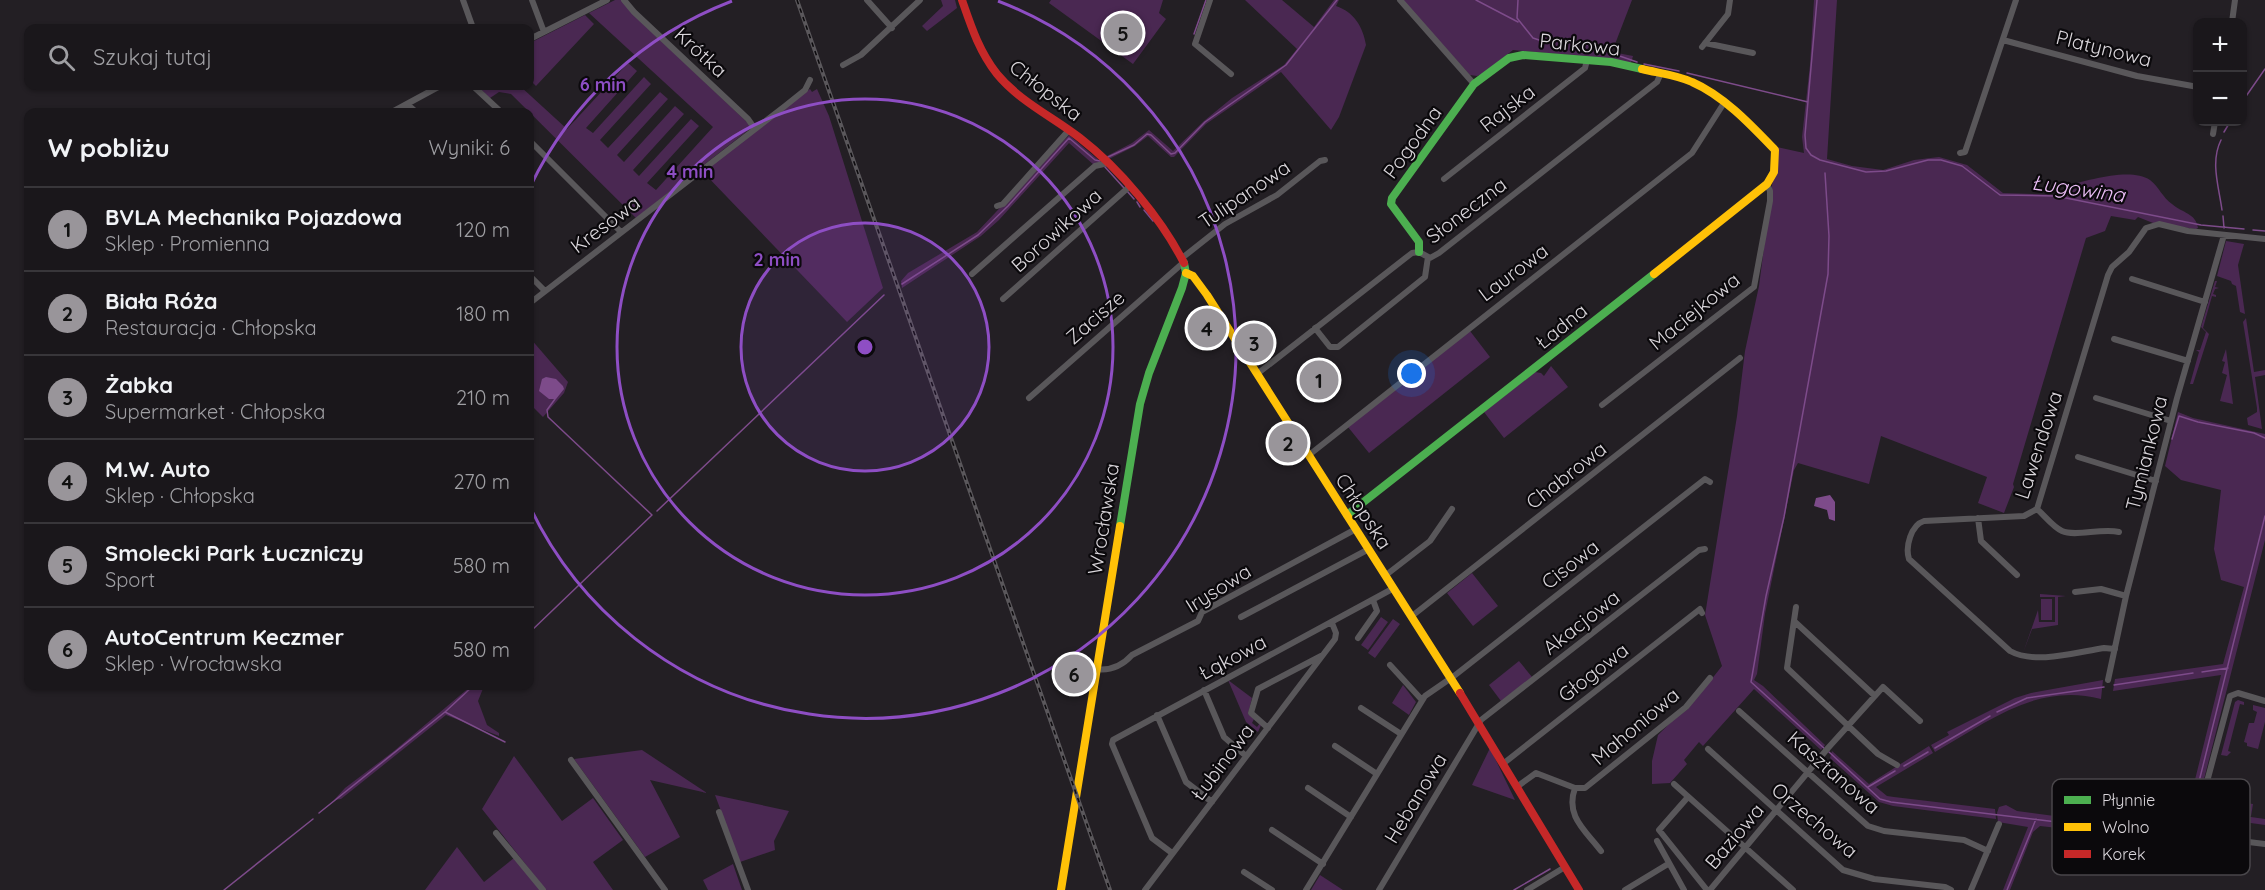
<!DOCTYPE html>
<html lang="pl">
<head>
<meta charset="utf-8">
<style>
  :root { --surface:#1a171b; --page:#232024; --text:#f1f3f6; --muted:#9f9fa3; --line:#38363a; --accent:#99959a }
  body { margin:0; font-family:Quicksand,sans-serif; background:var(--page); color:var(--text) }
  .controls { position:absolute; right:18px; top:18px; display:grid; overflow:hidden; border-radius:12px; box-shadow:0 2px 4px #0004 }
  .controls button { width:54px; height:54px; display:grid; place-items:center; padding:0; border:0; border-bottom:2px solid var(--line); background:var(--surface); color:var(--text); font:30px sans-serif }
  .you { position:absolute; left:1412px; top:374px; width:21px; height:21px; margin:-15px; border:4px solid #fff; border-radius:50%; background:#1a73e8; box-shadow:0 0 0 9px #1a73e833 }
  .badge { display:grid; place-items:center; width:39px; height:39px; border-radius:50%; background:var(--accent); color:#111; font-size:20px; font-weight:700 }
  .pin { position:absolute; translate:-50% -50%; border:3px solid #fff; box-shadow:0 2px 6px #0006 }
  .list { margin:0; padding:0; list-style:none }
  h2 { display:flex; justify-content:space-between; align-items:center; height:78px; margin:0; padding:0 24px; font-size:26px }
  h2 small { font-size:20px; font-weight:400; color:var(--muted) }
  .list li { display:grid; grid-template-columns:39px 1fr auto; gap:18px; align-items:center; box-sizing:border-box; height:84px; padding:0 24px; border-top:2px solid var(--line) }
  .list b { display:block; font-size:22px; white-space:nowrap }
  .list p { margin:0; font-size:20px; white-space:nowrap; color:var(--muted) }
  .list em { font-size:20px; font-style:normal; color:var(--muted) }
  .icon { flex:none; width:33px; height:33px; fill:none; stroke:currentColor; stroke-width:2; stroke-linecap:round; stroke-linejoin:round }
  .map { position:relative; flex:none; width:2265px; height:890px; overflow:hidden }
  .search { position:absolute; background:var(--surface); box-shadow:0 2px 4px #0004; left:24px; top:24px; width:510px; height:66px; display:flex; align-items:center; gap:15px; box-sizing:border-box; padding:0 21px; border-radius:12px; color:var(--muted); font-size:22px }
  .panel { position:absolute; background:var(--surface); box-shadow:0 2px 4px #0004; left:24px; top:108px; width:510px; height:582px; border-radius:12px }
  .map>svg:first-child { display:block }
  .green { fill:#4a2852 }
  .water { fill:#7d4b8a }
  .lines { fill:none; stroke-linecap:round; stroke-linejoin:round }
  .stream { stroke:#7d4b8a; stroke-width:1.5 }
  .street { stroke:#59575a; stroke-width:6 }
  .fast { stroke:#4caf50; stroke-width:8 }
  .slow { stroke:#ffc107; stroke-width:8 }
  .jam { stroke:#c62828; stroke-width:8 }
  .rail-casing { stroke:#5a575b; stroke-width:4 }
  .rail { stroke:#0b090c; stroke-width:1.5; stroke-dasharray:4.5; stroke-linecap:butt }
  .ring { fill:none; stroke:#8e4ec4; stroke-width:3 }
  .labels { text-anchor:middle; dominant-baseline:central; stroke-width:4.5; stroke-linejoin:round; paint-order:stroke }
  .street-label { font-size:20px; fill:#d9d5da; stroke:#0b090c }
  .water-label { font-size:21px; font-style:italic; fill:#ecbef7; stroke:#0b090c }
  .key { fill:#0b090c; stroke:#49464a; stroke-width:1.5 }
  .key-label { font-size:16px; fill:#d9d5da }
  .centre { fill:#8e4ec4; stroke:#0b090c; stroke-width:3 }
  .ring-label { font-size:18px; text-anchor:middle; font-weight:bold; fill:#8e4ec4; stroke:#0b090c; stroke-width:4.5; stroke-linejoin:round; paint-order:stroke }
</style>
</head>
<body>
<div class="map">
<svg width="2265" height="890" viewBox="0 0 2265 890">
  <rect width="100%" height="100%" fill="#231f24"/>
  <path class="green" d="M 615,0 L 622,0 L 635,16 L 750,125 L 751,128 L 636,218 L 511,94 L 499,92 L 490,98 L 477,86 L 520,86 L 567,129 L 628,63 L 637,71 L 586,128 L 593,133 L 644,77 L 651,84 L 600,140 L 608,148 L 660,92 L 668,99 L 617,155 L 624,162 L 675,106 L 684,114 L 633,170 L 639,176 L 691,119 L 699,126 L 647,183 L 656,190 L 713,127 L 589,13 Z
    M 941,0 L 955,0 L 957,8 L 927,31 L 922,26 L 943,6 Z
    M 1051,0 L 1163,0 L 1159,13 L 1166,19 L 1133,64 L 1049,3 Z
    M 1245,0 L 1282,0 L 1314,27 L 1334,0 L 1339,0 L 1336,6 C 1354,12 1363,27 1366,45 L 1339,117 L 1331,130 L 1281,72 L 1206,124 L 1174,157 L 1171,157 L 1148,136 L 1135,146 L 1109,159 L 1107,156 L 1132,143 L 1149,130 L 1173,151 L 1204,121 L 1232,98 L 1284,65 L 1297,49 Z
    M 1402,0 L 1632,0 L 1612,52 L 1633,56 L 1631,63 L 1612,59 L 1513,50 L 1482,74 L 1477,76 L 1470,75 Z
    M 1814,0 L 1837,0 L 1827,159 L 1852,166 L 1883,170 L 1914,160 L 1939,157 L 1967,165 L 2003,193 L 2060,195 L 2065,186 C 2087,181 2130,167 2150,180 C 2159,187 2163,198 2172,204 C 2182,213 2196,213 2198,228 L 2196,229 L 2153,223 L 2138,217 L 2135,220 L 2111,216 L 2105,231 L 2086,238 L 2013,484 L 2014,487 L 2004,513 L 1978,503 L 1987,477 L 1881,436 L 1869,484 L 1798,463 L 1794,470 L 1765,614 L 1757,674 L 1754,680 L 1763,686 L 1825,745 L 1821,750 L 1754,689 L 1703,746 L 1699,742 L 1684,760 L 1687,764 L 1670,783 L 1652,784 L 1652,761 L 1658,735 L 1672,721 L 1688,709 L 1722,666 L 1705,615 L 1737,416 L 1745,351 L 1759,286 L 1777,147 L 1804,153 L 1802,137 L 1810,65 Z
    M 585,15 L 594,24 L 536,86 L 530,80 L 530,43 Z
    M 810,89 L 812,92 L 817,89 L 829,116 L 883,288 L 847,322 L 703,172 Z
    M 1069,135 L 1102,163 L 1094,165 L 1069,143 L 999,220 L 981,236 L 902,288 L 901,281 L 908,273 L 977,232 Z
    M 2226,241 L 2244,244 L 2238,265 L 2245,314 L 2240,312 L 2236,286 L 2232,284 L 2231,281 L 2217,276 Z
    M 2215,281 L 2217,281 L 2215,287 L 2219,288 L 2215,289 L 2213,294 L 2216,295 L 2216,297 L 2212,296 L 2203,328 L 2209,334 L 2193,384 L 2190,384 L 2199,352 L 2196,350 L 2200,350 L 2206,332 L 2201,327 Z
    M 2246,318 L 2254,372 L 2265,370 L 2265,375 L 2255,377 L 2262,429 L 2248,425 L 2247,418 L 2257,412 L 2257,408 L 2243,322 Z
    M 1470,331 L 1490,357 L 1369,453 L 1348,427 Z
    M 530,338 L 568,382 L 564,393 L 543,417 L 530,404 Z
    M 2226,349 L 2233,404 L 2220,401 L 2227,375 L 2222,373 L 2225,362 L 2222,361 Z
    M 1551,366 L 1568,387 L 1504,438 L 1484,412 L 1535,372 L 1541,373 L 1544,376 Z
    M 2178,412 L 2193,418 L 2265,434 L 2265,540 L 2190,834 L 2187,839 L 2174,841 L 2040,826 L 2033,832 L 2010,890 L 2003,890 L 2028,827 L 1998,822 L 1997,813 L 1999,807 L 2006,805 L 2017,811 L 2174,832 L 2183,828 L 2221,675 L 2113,691 L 2115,679 L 2223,664 L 2244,587 L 2221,580 L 2214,549 L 2221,490 L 2181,480 L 2165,466 Z
    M 1472,573 L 1498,606 L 1473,626 L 1447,593 Z
    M 2040,594 L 2066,596 L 2058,597 L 2058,625 L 2032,629 L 2023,653 L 2038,610 L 2039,622 L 2055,622 L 2055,597 L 2040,597 Z
    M 2041,599 L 2052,599 L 2052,620 L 2041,620 Z
    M 1381,617 L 1388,622 L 1368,650 L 1361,645 Z
    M 1393,619 L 1400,624 L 1375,658 L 1368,653 Z
    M 1519,661 L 1532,677 L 1501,701 L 1489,685 Z
    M 1228,680 L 1252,698 L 1248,714 L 1254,719 L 1252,723 L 1257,727 L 1260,723 L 1261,725 L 1258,732 L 1246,722 Z
    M 2103,680 L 2101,699 C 2037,682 1988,722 1935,752 L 1931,745 L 1949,735 L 1947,732 L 2015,698 L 2031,693 Z
    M 1403,685 L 1416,702 L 1409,715 L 1392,703 Z
    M 471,686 L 484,686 L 478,701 L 487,725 L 499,733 L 499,736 L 446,715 L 341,799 L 334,800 L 345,788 L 394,751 Z
    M 2238,700 L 2244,702 L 2244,705 L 2240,704 L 2228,751 L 2231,752 L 2227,756 L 2221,755 L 2235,702 Z
    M 2253,705 L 2265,708 L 2265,722 L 2258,749 L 2247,746 L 2247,743 L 2244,742 L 2249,723 L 2254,723 L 2257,712 L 2253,710 Z
    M 1929,746 L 1933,753 L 1876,787 L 1887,796 L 1894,797 L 1995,809 L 1996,819 L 1893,806 L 1879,802 L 1830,758 L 1832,751 L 1869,784 Z
    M 1490,748 L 1515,800 L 1472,785 Z
    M 642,750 L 707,793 L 650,780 L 680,837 L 645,857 L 574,759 Z
    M 514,756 L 562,821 L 593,798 L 623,840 L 593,862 L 613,890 L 546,890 L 482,809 Z
    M 715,795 L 789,811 L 774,841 L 775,850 L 740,862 Z
    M 2232,801 L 2253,804 L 2251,816 L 2230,813 Z
    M 2216,812 L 2265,819 L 2265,825 L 2215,818 Z
    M 457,847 L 484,882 L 514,858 L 540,890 L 425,890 Z
    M 733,864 L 742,890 L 708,890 L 703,880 Z
    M 1320,875 L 1343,890 L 1311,890 Z"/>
  <path class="water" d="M 546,377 L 556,379 L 563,386 L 564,389 L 556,399 L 549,399 L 539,391 L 542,379 Z
    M 1830,495 L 1835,502 L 1835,521 L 1829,519 L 1827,510 L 1814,506 L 1816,498 Z"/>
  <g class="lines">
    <path class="stream" d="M 1476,0 L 1518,22
      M 1518,0 L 1517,18 L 1533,38 L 1539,40 L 1582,43 L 1637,62
      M 1817,0 L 1805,135 L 1806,148 L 1811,155 L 1820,160 L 1866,172 L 1886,171 L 1928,160 L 1941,160 L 1962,166 L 2000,195 L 2056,196 L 2201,225 L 2244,229
      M 1194,34 L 1206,0
      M 1644,64 L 1679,71
      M 1687,73 L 1808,102
      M 2242,102 L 2265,69
      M 2224,132 L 2230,122
      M 2221,140 C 2210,162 2219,187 2222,210
      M 1108,157 L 1134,145 L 1147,134 L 1151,135 L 1171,154 L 1175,153 L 1205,122 L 1286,65 L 1337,0
      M 1105,167 L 1124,188
      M 1825,173 L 1829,236 L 1828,274 L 1784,517 L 1766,596 L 1751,682 L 1825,749
      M 1127,191 L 1134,199
      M 1137,202 L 1140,207
      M 1144,210 L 1153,221
      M 2223,216 L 2224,228
      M 2253,230 L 2265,231
      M 902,284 L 978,235 L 1008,206 L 1069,138 L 1095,160 L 1100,161
      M 2172,439 L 2179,416 L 2198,422 L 2254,433 L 2265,438
      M 657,511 L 884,295
      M 530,632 L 652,515 L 548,417 L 547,410 L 555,399
      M 2202,672 L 2228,668
      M 2114,685 L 2193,673
      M 473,686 L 445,712 L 505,742
      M 1997,712 L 2027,698 L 2104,687
      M 1935,748 L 1990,716
      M 1829,752 L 1880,799 L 1891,802 L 2183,837 L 2186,835
      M 1904,766 L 1928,752
      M 1868,787 L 1895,771
      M 319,813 L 445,712
      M 2188,826 L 2265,516
      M 224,890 L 313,819
      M 1514,890 L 1550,869
      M 2007,890 L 2036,819"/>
    <path class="street" d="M 463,0 L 473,28
      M 532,0 L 544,32
      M 624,0 L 634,12 L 748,119 L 755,129
      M 867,0 L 892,28
      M 1210,0 L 1195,44 L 1231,74
      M 1400,0 L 1474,84
      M 2232,22 L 2235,0
      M 530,39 L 607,0
      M 2003,40 L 2137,76 L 2198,87
      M 1705,43 L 1753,53
      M 1702,47 L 1728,14 L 1730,0
      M 843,65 L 861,55 L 920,0
      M 473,86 L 501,112
      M 407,104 L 416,112
      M 392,112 L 440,86
      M 2213,134 L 2215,122
      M 530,141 L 619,230
      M 1960,153 L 1965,152 L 2016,0
      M 1444,179 L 1585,68 L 1587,60
      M 997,206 L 1003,204 L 1069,130
      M 1182,258 L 1225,224 L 1277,195 L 1320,161 L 1325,160
      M 972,274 L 1095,166 L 1108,163
      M 530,276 L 545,291
      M 2132,279 L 2205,302
      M 1003,299 L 1130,186
      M 530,303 L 785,106 L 805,90 L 810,80
      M 1315,328 L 1330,347 L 1338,347 L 1425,277 L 1428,257
      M 2114,339 L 2188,361
      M 1257,374 L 1412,253 L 1419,252 L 1430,258 L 1439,253 L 1657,82 L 1661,73
      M 1029,398 L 1184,262
      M 2096,398 L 2171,421
      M 1602,405 L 1754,287 L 1770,201 L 1770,191 L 1767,184
      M 1309,455 L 1692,153 L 1724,103
      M 2078,457 L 2156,481
      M 2037,509 C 2045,516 2053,527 2062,531 C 2075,537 2101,528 2119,532
      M 1978,518 L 1981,541 L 2017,575
      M 1386,575 L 1430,541 L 1452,509
      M 2075,592 L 2101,589 L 2126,596
      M 1796,607 L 1787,668 L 1878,754 L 1897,765
      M 1412,616 L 1740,358
      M 1241,617 L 1369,549
      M 1794,621 L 1875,696
      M 1358,638 L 1377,611 L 1373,600
      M 2115,649 L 2104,648 C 2077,652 2035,665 2010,651 L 1909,559 C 1905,547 1911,525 1924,521 L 2024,516 L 2037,509 L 2108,275 L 2112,267 L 2129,252 L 2146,228 L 2159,224 L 2188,231 L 2265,239
      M 1390,665 L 1422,700
      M 1096,669 C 1111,671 1122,666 1132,655 L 1198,621 L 1202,612 L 1356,529
      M 2108,680 L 2126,596 L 2177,398 L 2224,235
      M 1204,690 L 1224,737 L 1246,756
      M 2265,701 L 2238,693 L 2230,696 L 2194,830 L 2196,834 L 2200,836 L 2265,844
      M 1361,708 L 1401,734
      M 1739,711 L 1868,826 L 1884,831 L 1964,840 L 1988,851
      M 1157,715 L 1186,782 L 1212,802
      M 1268,728 L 1251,713 L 1258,689 L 1321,656
      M 1335,746 L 1377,774
      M 1708,749 L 1843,870 L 1874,879 L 1945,887 L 1951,890
      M 571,760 L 665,890
      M 1504,763 L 1700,609 L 1702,613
      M 1674,784 L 1793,890
      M 1518,786 L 1536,773 L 1575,788 L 1585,788 L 1686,707 L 1710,678
      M 1308,788 L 1351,817
      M 1575,788 C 1565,816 1585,830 1601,851
      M 1688,797 L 1659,830 L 1707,890
      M 719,812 L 748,890
      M 1272,830 L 1323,864
      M 496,833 L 543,890
      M 1657,841 L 1684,890
      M 1172,853 L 1152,838 L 1112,744 L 1113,740 L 1394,588
      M 1244,872 L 1272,890
      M 1145,890 L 1335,639 L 1336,633 L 1332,623
      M 1306,890 L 1425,696 L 1454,676 L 1705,479 L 1710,482
      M 1379,890 L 1481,720 L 1699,550 L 1705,549
      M 1527,890 L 1565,867
      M 1625,890 L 1668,864
      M 1710,890 L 1828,748 L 1883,687 L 1920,721
      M 1971,890 L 1999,824"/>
    <path class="fast" d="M 1419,252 L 1419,242 L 1391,204 L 1392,198 L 1474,84 L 1509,58 L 1523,55 L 1611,62 L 1642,69
      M 1347,515 L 1654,274
      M 1120,526 L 1140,404 L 1149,373 L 1182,288 L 1186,273 L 1184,263"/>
    <path class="slow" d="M 1642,69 C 1658,73 1677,75 1692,82 C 1724,96 1751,125 1775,150 L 1774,172 L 1767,184 L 1654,274
      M 1186,273 L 1193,276 L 1207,295 L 1460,693
      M 1061,890 L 1120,526"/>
    <path class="jam" d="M 962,0 C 971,26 979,51 997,74 C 1019,101 1053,117 1080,138 C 1120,169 1161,218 1184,263
      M 1460,693 L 1579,890"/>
    <defs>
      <path id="rail" d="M 797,0 L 1110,890"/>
    </defs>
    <use href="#rail" class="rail-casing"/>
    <use href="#rail" class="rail"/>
  </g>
  <circle cx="865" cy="347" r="124" fill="#8e4ec4" fill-opacity=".12"/>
  <g class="ring">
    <circle cx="865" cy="347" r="124"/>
    <circle cx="865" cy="347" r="248"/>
    <path d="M530 187A371 371 0 0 1 732 1M998 1A371 371 0 1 1 530 507"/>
  </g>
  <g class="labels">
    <g class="street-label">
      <text transform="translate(1580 44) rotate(6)">Parkowa</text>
      <text transform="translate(2104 48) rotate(14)">Platynowa</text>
      <text transform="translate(701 52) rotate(43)">Krótka</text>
      <text transform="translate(1046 90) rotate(38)">Chłopska</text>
      <text transform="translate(1507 108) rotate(-38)">Rajska</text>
      <text transform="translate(1412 142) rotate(-54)">Pogodna</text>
      <text transform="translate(1244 194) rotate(-34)">Tulipanowa</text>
      <text transform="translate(1466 210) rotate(-37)">Słoneczna</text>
      <text transform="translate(605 224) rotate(-37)">Kresowa</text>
      <text transform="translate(1056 230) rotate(-42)">Borowikowa</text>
      <text transform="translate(1513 272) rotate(-37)">Laurowa</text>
      <text transform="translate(1694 311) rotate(-39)">Maciejkowa</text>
      <text transform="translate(1095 317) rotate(-41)">Zacisze</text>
      <text transform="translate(1561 326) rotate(-39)">Ładna</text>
      <text transform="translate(2038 445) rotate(-72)">Lawendowa</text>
      <text transform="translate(2146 453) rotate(-76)">Tymiankowa</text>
      <text transform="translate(1566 475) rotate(-38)">Chabrowa</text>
      <text transform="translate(1364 511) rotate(57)">Chłopska</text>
      <text transform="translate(1103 519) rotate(-81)">Wrocławska</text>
      <text transform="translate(1570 564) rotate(-38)">Cisowa</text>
      <text transform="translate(1218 588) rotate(-32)">Irysowa</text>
      <text transform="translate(1581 622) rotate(-38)">Akacjowa</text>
      <text transform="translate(1232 657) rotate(-28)">Łąkowa</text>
      <text transform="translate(1593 672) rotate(-38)">Głogowa</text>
      <text transform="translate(1635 726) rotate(-40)">Mahoniowa</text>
      <text transform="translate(1222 762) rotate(-53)">Łubinowa</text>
      <text transform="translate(1834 772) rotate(41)">Kasztanowa</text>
      <text transform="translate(1415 798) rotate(-59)">Hebanowa</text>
      <text transform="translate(1815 820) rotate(40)">Orzechowa</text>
      <text transform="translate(1734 836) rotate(-50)">Baziowa</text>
    </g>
    <g class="water-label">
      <text transform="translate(2078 188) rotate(8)">Ługowina</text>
    </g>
  </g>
  <rect x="2052" y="779" width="198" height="96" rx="9" class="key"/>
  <rect x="2064" y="796" width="27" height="8" fill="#4caf50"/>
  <rect x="2064" y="823" width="27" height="8" fill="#ffc107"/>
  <rect x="2064" y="850" width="27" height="8" fill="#c62828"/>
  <g class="key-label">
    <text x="2102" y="806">Płynnie</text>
    <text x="2102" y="833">Wolno</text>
    <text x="2102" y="860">Korek</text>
  </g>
  <circle cx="865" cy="347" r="9" class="centre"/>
  <g class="ring-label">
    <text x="603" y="91">6 min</text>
    <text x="690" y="178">4 min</text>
    <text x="777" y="266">2 min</text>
  </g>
</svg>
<div class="controls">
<button>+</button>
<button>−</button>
</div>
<div class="you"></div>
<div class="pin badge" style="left:1319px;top:380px">1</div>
<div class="pin badge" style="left:1288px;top:443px">2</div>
<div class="pin badge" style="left:1254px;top:343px">3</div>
<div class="pin badge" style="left:1207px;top:328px">4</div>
<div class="pin badge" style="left:1123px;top:33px">5</div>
<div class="pin badge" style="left:1074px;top:674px">6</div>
<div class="search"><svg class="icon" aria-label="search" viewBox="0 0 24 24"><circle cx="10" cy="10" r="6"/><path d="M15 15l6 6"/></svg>Szukaj tutaj</div>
<section class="panel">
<h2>W pobliżu<small>Wyniki: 6</small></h2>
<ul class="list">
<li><span class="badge">1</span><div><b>BVLA Mechanika Pojazdowa</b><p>Sklep · Promienna</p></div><em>120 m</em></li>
<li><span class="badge">2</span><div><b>Biała Róża</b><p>Restauracja · Chłopska</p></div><em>180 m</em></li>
<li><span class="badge">3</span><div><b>Żabka</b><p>Supermarket · Chłopska</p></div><em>210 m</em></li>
<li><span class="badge">4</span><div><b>M.W. Auto</b><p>Sklep · Chłopska</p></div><em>270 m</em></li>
<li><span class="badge">5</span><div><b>Smolecki Park Łuczniczy</b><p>Sport</p></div><em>580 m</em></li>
<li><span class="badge">6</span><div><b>AutoCentrum Keczmer</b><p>Sklep · Wrocławska</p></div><em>580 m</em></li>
</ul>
</section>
</div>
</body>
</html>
